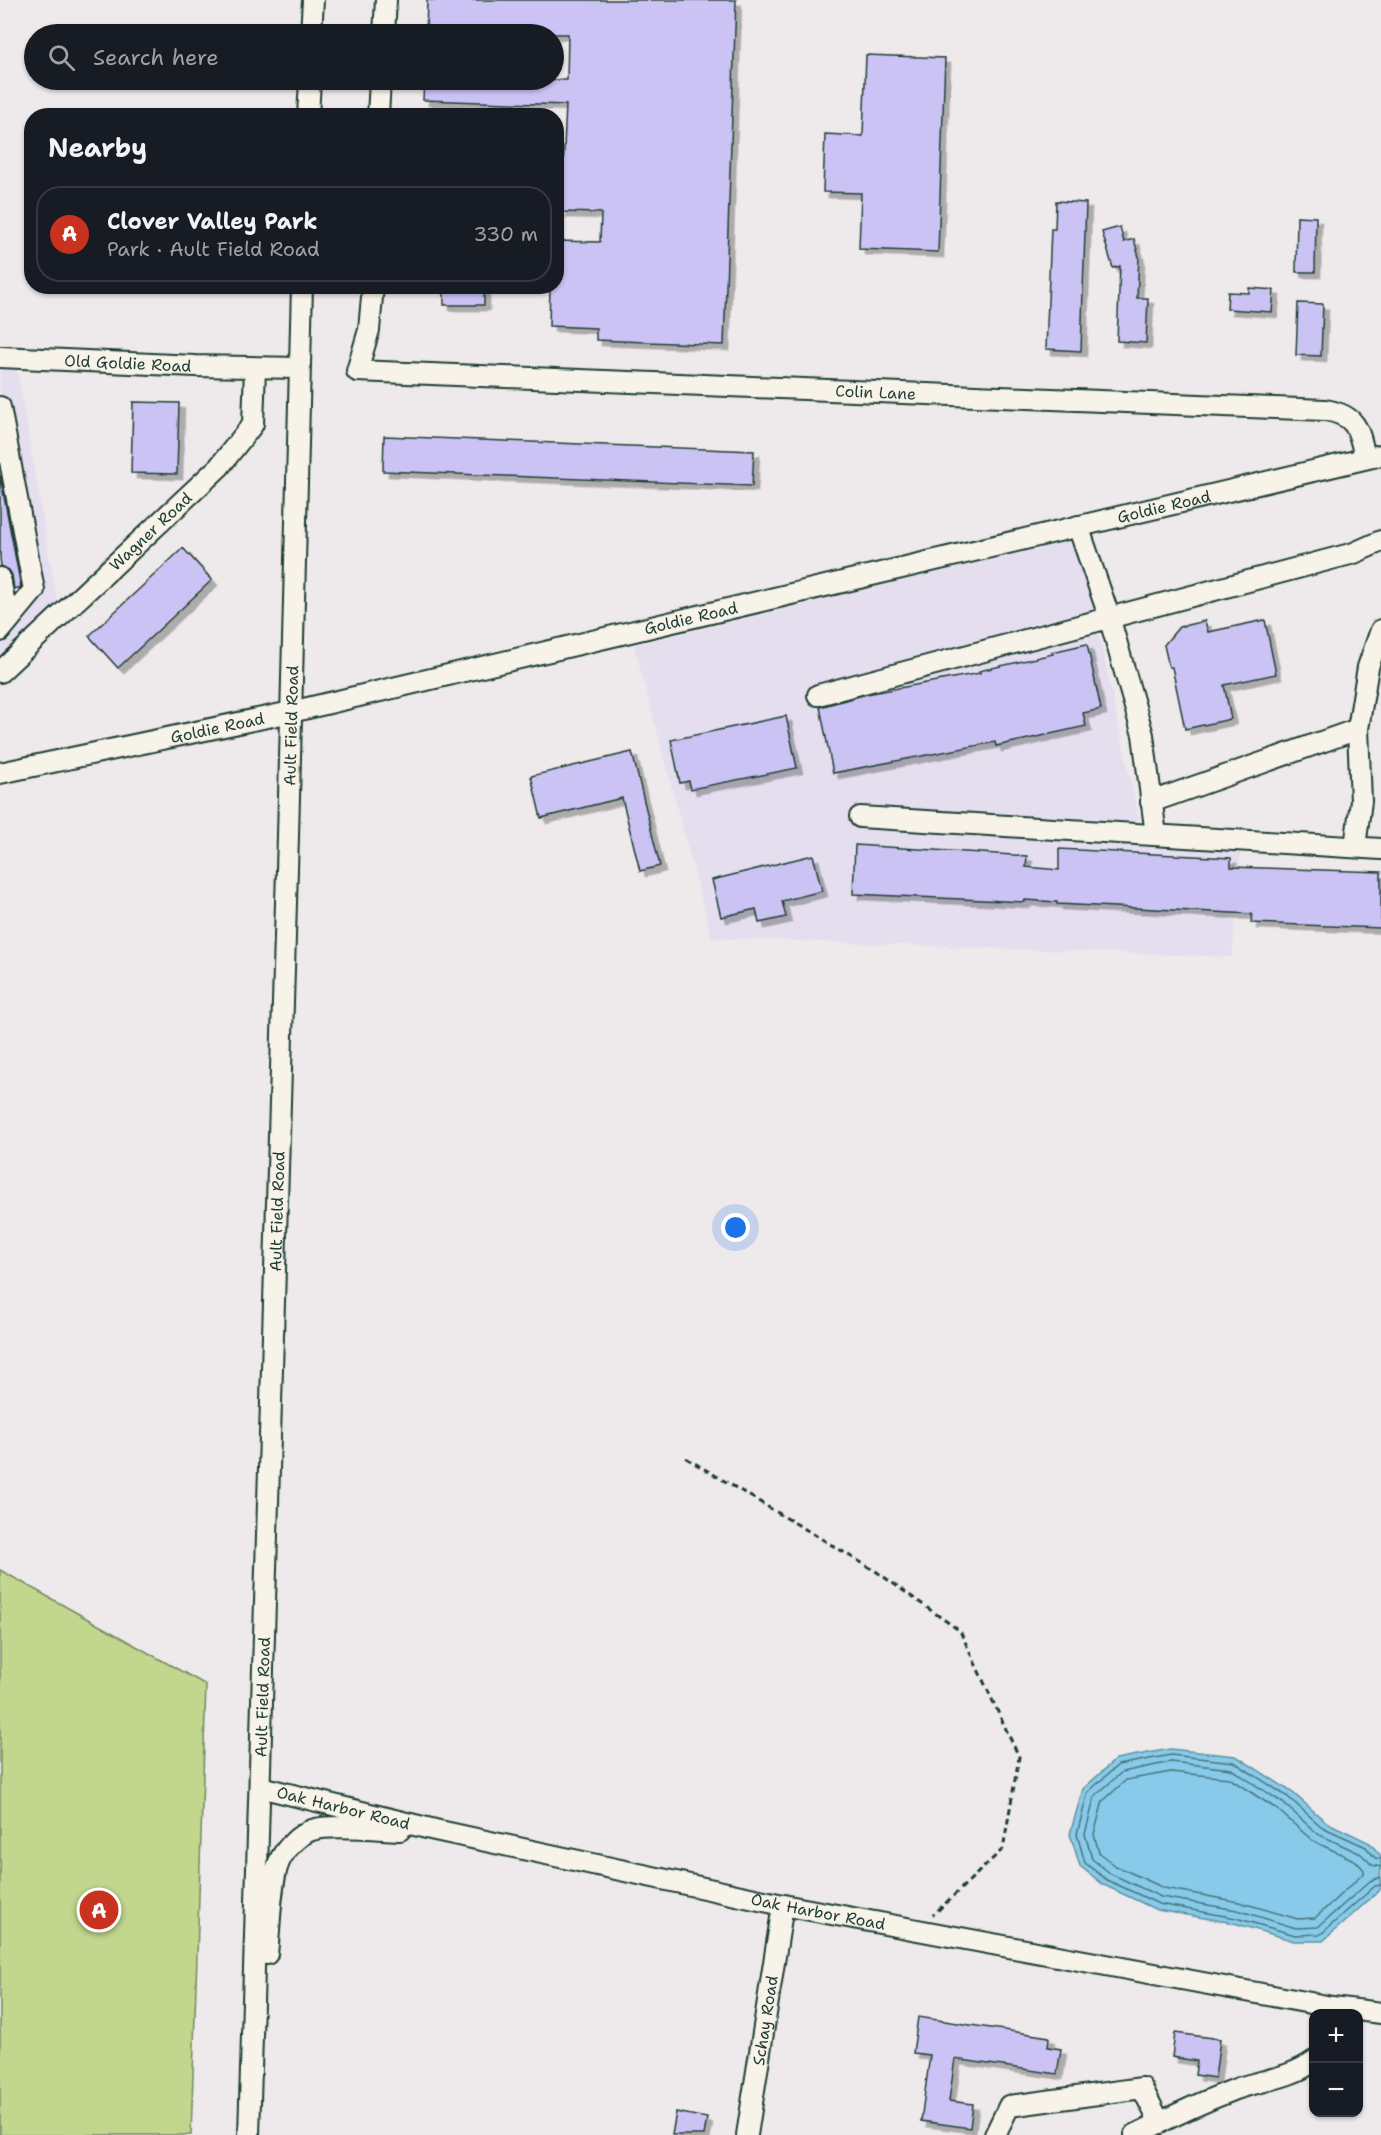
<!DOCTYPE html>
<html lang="en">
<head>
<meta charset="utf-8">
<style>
  :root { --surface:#171b24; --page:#20242c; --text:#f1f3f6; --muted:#9ea1a6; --line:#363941; --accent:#c8321e }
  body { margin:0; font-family:"Shantell Sans",sans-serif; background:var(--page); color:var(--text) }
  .controls { position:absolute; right:18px; bottom:18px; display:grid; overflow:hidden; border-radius:12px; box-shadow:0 2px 4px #0004 }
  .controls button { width:54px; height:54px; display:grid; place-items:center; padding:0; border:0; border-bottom:2px solid var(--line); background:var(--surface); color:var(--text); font:30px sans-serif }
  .you { position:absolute; left:736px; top:1228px; width:21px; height:21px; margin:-15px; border:4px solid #fff; border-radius:50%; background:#1a73e8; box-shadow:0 0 0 9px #1a73e833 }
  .badge { display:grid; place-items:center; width:39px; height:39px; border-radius:50%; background:var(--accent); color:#fff; font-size:20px; font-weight:700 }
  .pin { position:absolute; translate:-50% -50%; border:3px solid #fff; box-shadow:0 2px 6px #0006 }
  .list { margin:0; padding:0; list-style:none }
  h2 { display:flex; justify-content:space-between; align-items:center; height:78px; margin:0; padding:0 24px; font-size:26px }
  h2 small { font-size:20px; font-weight:400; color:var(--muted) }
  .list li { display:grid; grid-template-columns:39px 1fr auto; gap:18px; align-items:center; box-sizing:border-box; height:96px; margin:0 12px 12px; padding:0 12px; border:2px solid var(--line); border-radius:24px }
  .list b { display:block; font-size:22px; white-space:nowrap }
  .list p { margin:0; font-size:20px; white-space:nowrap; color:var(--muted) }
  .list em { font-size:20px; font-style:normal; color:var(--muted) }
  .icon { flex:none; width:33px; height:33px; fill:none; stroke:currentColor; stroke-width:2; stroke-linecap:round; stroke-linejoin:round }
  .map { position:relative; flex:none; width:1381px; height:2135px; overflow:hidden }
  .search { position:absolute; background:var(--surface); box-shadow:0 2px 4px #0004; left:24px; top:24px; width:540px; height:66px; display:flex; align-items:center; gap:15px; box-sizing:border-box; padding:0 21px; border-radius:33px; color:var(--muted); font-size:22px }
  .panel { position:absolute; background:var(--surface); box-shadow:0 2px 4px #0004; left:24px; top:108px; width:540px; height:186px; border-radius:24px }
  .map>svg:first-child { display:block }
  .built { fill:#e4deee }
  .green { fill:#c2d78d; stroke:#708a60; stroke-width:1.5 }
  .water { fill:#88cae9; stroke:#5e92a1; stroke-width:1.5 }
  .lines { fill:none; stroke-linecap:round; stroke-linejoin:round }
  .shore { stroke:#49757c; stroke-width:1.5 }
  .building { fill:#ccc3f5; stroke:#1f3d34; stroke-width:1.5; filter:url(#shadow) }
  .minor-casing { stroke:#1f3d34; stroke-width:24 }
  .path { stroke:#1f3d34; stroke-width:3; stroke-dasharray:6 4.5; stroke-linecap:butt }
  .minor { stroke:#f7f3e8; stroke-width:20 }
  .labels { text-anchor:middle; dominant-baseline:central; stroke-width:6; stroke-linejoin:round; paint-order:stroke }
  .street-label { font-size:16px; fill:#1f3d34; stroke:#f7f3e8 }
</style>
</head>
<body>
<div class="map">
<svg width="1381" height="2135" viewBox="0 0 1381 2135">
  <defs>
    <filter id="shadow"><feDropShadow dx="5.5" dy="5.5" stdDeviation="0" flood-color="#0004"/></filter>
  </defs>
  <rect width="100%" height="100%" fill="#eee9eb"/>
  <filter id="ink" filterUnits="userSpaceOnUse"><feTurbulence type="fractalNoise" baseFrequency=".0167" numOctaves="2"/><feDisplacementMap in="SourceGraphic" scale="12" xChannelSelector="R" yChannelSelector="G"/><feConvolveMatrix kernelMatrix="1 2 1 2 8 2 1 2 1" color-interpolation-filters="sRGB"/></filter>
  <g filter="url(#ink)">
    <path class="built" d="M 0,369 L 17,369 L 58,608 L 0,662 Z
      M 1078,539 L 1144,842 L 1241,848 L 1232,957 L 712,938 L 634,645 Z"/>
    <path class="green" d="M 0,1570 L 206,1685 L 191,2135 L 0,2135 Z"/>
    <path class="water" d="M 1170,1749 L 1236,1756 L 1292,1792 L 1326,1822 L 1370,1843 L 1381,1856 L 1380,1890 L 1323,1941 L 1294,1941 L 1234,1923 L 1157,1910 L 1104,1885 L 1080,1866 L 1070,1834 L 1083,1789 L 1116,1759 Z"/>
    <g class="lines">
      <path class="shore" d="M 1171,1772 L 1229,1778 L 1278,1810 L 1313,1841 L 1356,1861 L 1364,1870 L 1364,1873 L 1315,1918 L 1298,1919 L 1239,1902 L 1164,1888 L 1116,1866 L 1099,1853 L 1094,1834 L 1103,1801 L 1126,1780 Z
        M 1381,1859 L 1375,1858 L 1366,1847 L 1322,1827 L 1288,1797 L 1234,1762 L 1171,1755 L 1118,1765 L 1088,1792 L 1077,1834 L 1085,1863 L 1107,1880 L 1159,1904 L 1236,1918 L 1295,1935 L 1321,1934 L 1375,1886 L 1381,1885
        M 1381,1867 L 1372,1865 L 1361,1854 L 1318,1834 L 1283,1803 L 1231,1769 L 1171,1762 L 1122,1772 L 1095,1796 L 1085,1834 L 1092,1859 L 1111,1874 L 1161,1897 L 1237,1910 L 1296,1928 L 1318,1927 L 1370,1881 L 1381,1877"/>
    </g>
    <path class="building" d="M 427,0 L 736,0 L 724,345 L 596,340 L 596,328 L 549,326 L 550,286 L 556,286 L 556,241 L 600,242 L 601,213 L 561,212 L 566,105 L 423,100 L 424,80 L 567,80 L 568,34 L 426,34 Z
      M 866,55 L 945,58 L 938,252 L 859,249 L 861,193 L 823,192 L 825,134 L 863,136 Z
      M 1056,201 L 1086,203 L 1081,351 L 1046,349 L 1051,229 L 1055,229 Z
      M 1297,216 L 1316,217 L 1315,272 L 1296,272 Z
      M 1120,227 L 1124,242 L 1134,239 L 1139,257 L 1137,298 L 1148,298 L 1146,343 L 1117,341 L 1120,266 L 1113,268 L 1102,232 Z
      M 444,286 L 484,288 L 484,305 L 444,305 Z
      M 1249,288 L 1274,290 L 1272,312 L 1227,309 L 1228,292 L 1249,293 Z
      M 1298,303 L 1323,304 L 1321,356 L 1296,355 Z
      M 133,402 L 179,403 L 177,474 L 131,473 Z
      M 384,436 L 754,451 L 752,486 L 383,471 Z
      M 0,475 L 21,587 L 14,589 L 12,575 L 9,570 L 1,566 L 0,558 Z
      M 183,548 L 212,580 L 118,668 L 89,636 Z
      M 1265,620 L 1276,674 L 1224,685 L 1231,719 L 1185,729 L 1172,667 L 1169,667 L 1164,645 L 1179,627 L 1205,621 L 1208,632 Z
      M 1087,644 L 1101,709 L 1083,713 L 1086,726 L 996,746 L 995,742 L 833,773 L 820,707 L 867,694 L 980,673 L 979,671 L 1053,654 L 1052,652 Z
      M 786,716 L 797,768 L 691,789 L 689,781 L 680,783 L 671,740 Z
      M 632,752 L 660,866 L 640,871 L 622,798 L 541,818 L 531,776 Z
      M 855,845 L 1027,856 L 1026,867 L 1059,870 L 1059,849 L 1231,858 L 1231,867 L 1381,872 L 1381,928 L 1251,923 L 1252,914 L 1057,904 L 1057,902 L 1025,900 L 1025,902 L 853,894 Z
      M 813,855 L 822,891 L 782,901 L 786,917 L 759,923 L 756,909 L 721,917 L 712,880 Z
      M 918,2017 L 1049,2037 L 1048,2047 L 1061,2049 L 1057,2074 L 955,2059 L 949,2101 L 973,2104 L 970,2128 L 921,2121 L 930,2055 L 913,2053 Z
      M 1175,2033 L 1220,2039 L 1215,2078 L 1195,2075 L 1197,2061 L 1172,2057 Z
      M 676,2112 L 707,2118 L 704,2135 L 672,2135 Z"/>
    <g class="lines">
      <defs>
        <g id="minor">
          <path d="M 311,34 L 313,0"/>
          <path d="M 384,34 L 386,0"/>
          <path d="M 308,116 L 310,80"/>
          <path d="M 378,116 L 380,80"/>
          <path id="s1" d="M 373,286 L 369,330 L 357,371 L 1325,410 C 1357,415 1359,430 1365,458"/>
          <path id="s2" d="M 0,357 L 195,366 L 299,368"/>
          <path d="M 0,407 L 34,590 L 0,631"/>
          <path d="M 1078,526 L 1108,613 L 1143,735 L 1156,835"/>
          <path d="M 0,578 L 8,621"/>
          <path id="s3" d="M 0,672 L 219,467 L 253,424 L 255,368"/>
          <path d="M 818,695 L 1354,553 L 1381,541"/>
          <path id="s4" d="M 0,773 L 291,712 L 1381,455"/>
          <path d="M 1151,802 L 1358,729"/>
          <path d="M 860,817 L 1381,849"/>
          <path d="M 1355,847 L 1361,801 L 1358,729 L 1368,667 L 1381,630"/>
          <path id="s5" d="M 260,1787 L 435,1830 L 783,1905 L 1332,2007 L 1381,2013"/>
          <path d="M 267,1954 C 270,1930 270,1883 279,1862 C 284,1850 299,1834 312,1830 C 329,1824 380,1829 400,1830"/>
          <path id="s6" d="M 249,2135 L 288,836 L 302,286"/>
          <path id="s7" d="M 747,2135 L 783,1905"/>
          <path d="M 995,2135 L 1009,2106 L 1142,2088 L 1160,2123"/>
          <path d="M 1135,2135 C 1168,2118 1202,2102 1236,2089 C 1262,2080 1291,2078 1314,2061"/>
        </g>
      </defs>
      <use href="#minor" class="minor-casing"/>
      <path class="path" d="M 686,1458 L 877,1572 L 960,1631 L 1019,1757 L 1003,1849 L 933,1915"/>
      <use href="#minor" class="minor"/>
    </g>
  </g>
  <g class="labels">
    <g class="street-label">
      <text stroke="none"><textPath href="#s2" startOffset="128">Old Goldie Road</textPath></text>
      <text stroke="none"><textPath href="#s1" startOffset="606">Colin Lane</textPath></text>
      <text stroke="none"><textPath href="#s4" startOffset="1194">Goldie Road</textPath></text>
      <text stroke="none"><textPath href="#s3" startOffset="206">Wagner Road</textPath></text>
      <text stroke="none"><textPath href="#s4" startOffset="708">Goldie Road</textPath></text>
      <text stroke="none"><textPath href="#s6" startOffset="1410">Ault Field Road</textPath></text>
      <text stroke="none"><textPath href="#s4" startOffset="222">Goldie Road</textPath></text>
      <text stroke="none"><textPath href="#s6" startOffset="924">Ault Field Road</textPath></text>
      <text stroke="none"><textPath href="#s6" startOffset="438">Ault Field Road</textPath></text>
      <text stroke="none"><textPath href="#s5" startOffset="86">Oak Harbor Road</textPath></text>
      <text stroke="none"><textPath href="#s5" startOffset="572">Oak Harbor Road</textPath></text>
      <text stroke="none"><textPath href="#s7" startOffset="116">Schay Road</textPath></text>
    </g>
  </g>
</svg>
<div class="controls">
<button>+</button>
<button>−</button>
</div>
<div class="you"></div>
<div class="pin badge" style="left:99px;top:1910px">A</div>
<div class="search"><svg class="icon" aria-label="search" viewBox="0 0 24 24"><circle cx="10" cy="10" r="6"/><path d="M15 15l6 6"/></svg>Search here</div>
<section class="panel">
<h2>Nearby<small></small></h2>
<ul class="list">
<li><span class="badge">A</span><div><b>Clover Valley Park</b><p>Park · Ault Field Road</p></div><em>330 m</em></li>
</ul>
</section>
</div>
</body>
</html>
